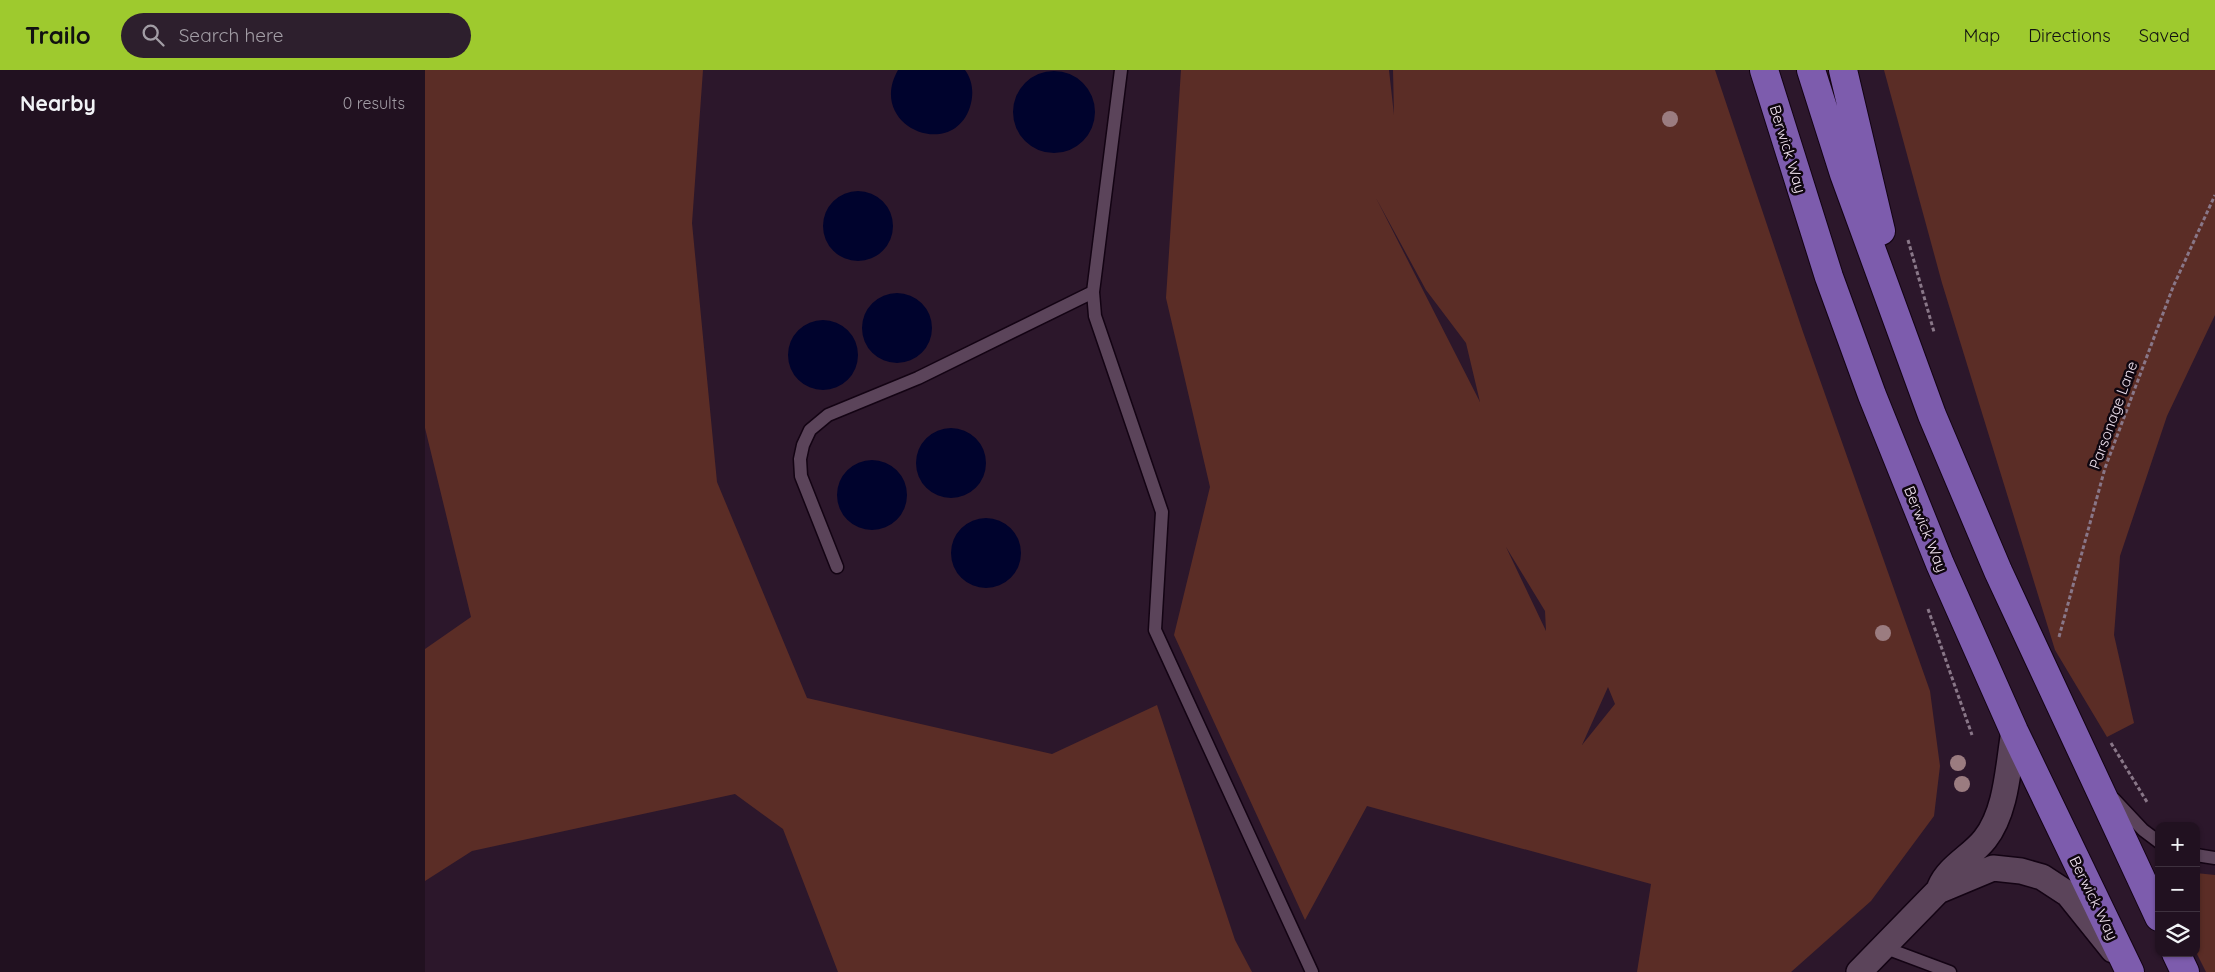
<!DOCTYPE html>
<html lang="en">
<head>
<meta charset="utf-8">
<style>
  :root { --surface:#211120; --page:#2d1f2d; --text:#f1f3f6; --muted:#a29da5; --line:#3e313e; --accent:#9eca2e }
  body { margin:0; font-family:Quicksand,sans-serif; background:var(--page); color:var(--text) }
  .controls { position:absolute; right:15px; bottom:15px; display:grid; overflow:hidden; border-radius:10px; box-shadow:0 1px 4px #0004 }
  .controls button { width:45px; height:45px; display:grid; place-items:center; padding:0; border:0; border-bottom:1px solid var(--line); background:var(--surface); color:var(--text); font:25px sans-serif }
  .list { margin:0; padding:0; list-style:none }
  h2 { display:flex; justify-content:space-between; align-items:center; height:65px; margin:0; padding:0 20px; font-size:21px }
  h2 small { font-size:16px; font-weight:400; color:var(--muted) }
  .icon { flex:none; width:28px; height:28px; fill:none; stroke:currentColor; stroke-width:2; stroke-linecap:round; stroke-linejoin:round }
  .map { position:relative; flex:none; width:1790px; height:902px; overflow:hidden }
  header { display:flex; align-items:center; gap:30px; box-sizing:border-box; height:70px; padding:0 25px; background:var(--accent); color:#111 }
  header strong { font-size:24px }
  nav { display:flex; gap:28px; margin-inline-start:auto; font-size:18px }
  .search { width:350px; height:45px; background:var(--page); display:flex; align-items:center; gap:12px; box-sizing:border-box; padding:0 18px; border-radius:28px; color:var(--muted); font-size:19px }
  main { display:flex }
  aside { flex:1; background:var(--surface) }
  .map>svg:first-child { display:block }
  .green { fill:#5b2d26; fill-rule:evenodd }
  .water { fill:#00032d }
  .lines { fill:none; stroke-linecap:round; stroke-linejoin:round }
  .lane-casing { stroke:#130313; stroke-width:15 }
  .street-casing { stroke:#130313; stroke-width:28 }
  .primary-casing { stroke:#130313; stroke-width:30 }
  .path { stroke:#897788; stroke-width:3; stroke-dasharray:4 2.5; stroke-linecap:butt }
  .lane { stroke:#5b445a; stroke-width:12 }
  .street { stroke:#5b445a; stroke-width:25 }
  .primary { stroke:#7d5cad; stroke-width:28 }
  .tree { fill:#9b7c80 }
  .labels { text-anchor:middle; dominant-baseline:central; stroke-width:5; stroke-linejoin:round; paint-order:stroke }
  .street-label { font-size:15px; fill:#efe1ee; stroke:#0f060f }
</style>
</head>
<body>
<header>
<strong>Trailo</strong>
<div class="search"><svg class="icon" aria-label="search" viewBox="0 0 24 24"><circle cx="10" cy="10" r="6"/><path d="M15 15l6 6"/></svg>Search here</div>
<nav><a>Map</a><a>Directions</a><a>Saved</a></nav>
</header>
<main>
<aside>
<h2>Nearby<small>0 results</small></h2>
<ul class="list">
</ul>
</aside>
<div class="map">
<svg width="1790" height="902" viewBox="0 0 1790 902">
  <rect width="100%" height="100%" fill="#2c172b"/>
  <path class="green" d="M 0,0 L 278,0 L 267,153 L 292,412 L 382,628 L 627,684 L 732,635 L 810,870 L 827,902 L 413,902 L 358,759 L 310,724 L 47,781 L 0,811 L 0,579 L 46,547 L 0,358 Z
    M 756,0 L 964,0 L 969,45 L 968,0 L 1290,0 L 1378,262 L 1505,621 L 1515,696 L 1509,746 L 1446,831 L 1366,902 L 1212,902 L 1226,814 L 942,736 L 880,850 L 749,565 L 785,417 L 741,228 ZM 951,128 L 1001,220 L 1041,273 L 1055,332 ZM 1081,477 L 1120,541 L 1121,561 ZM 1183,617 L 1190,634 L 1157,675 Z
    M 1459,0 L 1790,0 L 1790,245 L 1742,346 L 1695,486 L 1689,565 L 1709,653 L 1682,667 L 1630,580 L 1517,213 Z
    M 1771,803 L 1790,805 L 1790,902 L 1781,902 L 1771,882 Z"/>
  <path class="water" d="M 473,0 L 540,0 C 548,11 549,24 545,37 C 527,92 441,56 473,0 Z
    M588 42a41 41 0 1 1 82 0a41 41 0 1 1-82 0Z
    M398 156a35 35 0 1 1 70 0a35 35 0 1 1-70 0Z
    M437 258a35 35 0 1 1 70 0a35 35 0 1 1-70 0Z
    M363 285a35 35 0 1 1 70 0a35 35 0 1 1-70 0Z
    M491 393a35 35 0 1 1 70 0a35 35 0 1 1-70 0Z
    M412 425a35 35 0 1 1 70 0a35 35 0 1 1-70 0Z
    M526 483a35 35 0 1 1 70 0a35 35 0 1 1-70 0Z"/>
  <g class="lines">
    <defs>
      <path id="lane" d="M 696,0 L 668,222 L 670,246 L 737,442 L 730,560 L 887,902
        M 412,497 L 376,406 L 375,389 L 378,375 L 385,360 L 403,345 L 493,308 L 668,222
        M 1689,729 L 1718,760 L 1734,772
        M 1771,785 L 1790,788
        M 1458,877 L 1525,902"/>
      <path id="street" d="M 1515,817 C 1523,797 1547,786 1560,769 C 1582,741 1583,696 1589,661
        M 1434,902 L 1513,821 L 1568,798 L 1596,801 L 1617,807 L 1643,824 L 1688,880"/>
      <path id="primary" d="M 1339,0 L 1404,207 L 1447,325 L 1515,494 L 1589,661 L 1705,902
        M 1386,0 L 1419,104 L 1507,345 L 1573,501 L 1734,847
        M 1418,0 L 1456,161
        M 1751,883 L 1760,902"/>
    </defs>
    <use href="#lane" class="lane-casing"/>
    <use href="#street" class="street-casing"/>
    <use href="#primary" class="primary-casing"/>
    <path class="path" d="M 1483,170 L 1509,262
      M 1503,539 L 1547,665
      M 1634,567 L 1680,398 L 1748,217 L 1790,125
      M 1686,673 L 1722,732"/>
    <use href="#lane" class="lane"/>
    <use href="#street" class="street"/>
    <use href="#primary" class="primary"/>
  </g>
  <g class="tree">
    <circle cx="1245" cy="49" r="8"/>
    <circle cx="1458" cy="563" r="8"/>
    <circle cx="1533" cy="693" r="8"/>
    <circle cx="1537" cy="714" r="8"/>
  </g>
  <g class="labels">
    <g class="street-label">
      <text transform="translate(1363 79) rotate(73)">Berwick Way</text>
      <text transform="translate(1688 345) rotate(-70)">Parsonage Lane</text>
      <text transform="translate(1501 459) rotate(68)">Berwick Way</text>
      <text transform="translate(1669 828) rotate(64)">Berwick Way</text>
    </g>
  </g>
</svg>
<div class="controls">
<button>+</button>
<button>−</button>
<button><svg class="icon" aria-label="layers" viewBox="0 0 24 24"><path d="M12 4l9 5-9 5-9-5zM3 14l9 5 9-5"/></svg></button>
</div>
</div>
</main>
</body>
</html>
